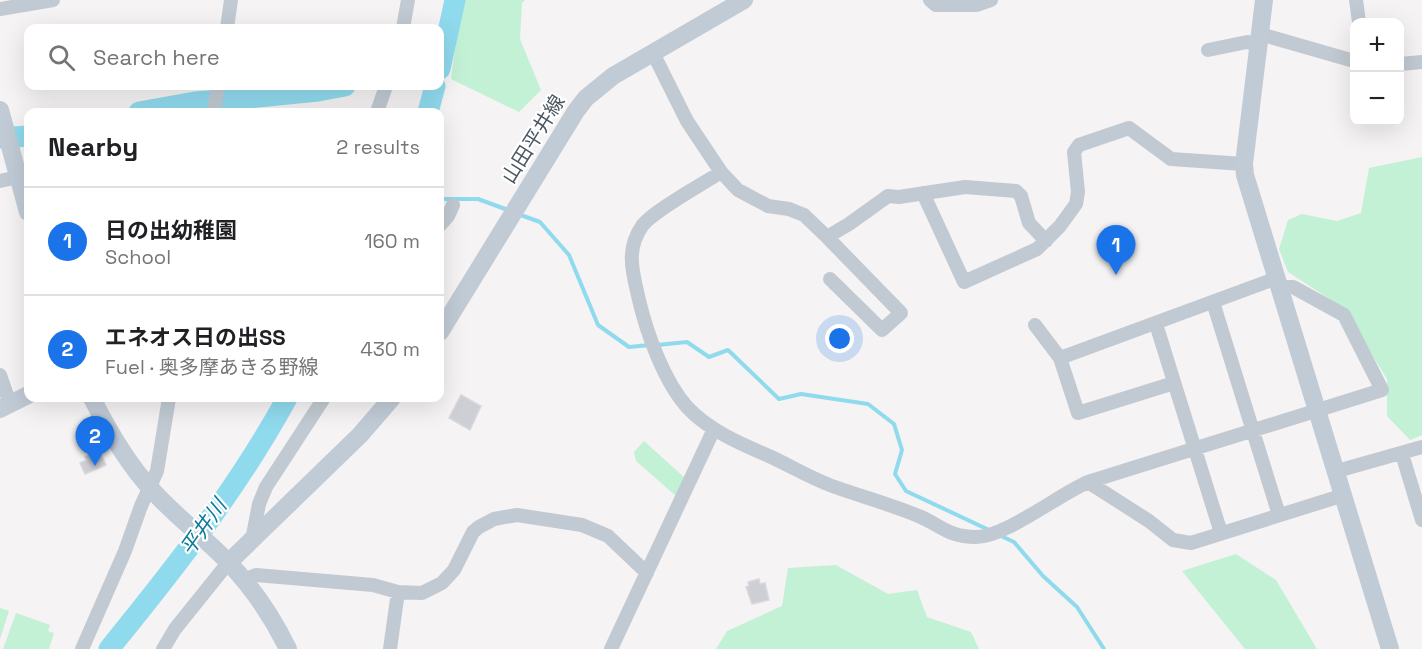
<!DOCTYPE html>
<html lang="en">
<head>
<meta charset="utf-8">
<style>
  :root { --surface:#fff; --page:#f2f2f2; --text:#202124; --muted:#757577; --line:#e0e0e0; --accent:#1a73e8 }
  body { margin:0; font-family:"Space Grotesk","Noto Sans JP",sans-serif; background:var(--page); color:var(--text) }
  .controls { position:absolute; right:18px; top:18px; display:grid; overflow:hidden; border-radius:12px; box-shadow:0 6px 24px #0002 }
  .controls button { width:54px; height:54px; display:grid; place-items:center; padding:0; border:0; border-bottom:2px solid var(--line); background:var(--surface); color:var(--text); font:30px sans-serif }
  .you { position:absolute; left:840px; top:339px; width:21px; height:21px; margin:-15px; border:4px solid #fff; border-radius:50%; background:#1a73e8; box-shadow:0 0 0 9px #1a73e833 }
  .badge { display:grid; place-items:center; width:39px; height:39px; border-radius:50%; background:var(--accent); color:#fff; font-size:20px; font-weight:700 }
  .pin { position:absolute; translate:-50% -50px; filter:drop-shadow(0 2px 3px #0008) }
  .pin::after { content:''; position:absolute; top:32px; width:21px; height:18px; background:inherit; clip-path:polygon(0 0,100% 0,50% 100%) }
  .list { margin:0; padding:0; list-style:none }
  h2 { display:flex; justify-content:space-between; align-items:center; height:78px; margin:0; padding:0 24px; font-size:26px }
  h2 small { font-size:20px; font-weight:400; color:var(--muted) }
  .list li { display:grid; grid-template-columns:39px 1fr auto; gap:18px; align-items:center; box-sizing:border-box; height:108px; padding:0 24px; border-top:2px solid var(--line) }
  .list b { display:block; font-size:22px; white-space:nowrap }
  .list p { margin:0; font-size:20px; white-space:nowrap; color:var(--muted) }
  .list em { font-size:20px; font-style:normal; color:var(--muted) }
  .icon { flex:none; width:33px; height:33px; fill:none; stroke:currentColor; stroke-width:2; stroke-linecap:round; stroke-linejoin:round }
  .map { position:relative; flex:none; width:1422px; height:649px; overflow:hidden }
  .search { position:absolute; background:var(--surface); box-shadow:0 6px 24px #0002; left:24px; top:24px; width:420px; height:66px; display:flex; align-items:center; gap:15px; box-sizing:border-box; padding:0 21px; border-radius:12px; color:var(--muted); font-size:22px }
  .panel { position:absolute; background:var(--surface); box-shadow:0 6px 24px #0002; left:24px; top:108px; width:420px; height:294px; border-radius:12px }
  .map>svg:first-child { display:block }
  .green { fill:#c3f1d5 }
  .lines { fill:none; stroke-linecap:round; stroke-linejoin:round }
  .stream { stroke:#90daee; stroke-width:4 }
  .river { stroke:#90daee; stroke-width:21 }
  .building { fill:#cdcfd5; stroke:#d7d9de; stroke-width:1.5 }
  .street { stroke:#c1cad2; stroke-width:14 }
  .secondary { stroke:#c1cbd6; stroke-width:18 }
  .labels { text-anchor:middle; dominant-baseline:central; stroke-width:4.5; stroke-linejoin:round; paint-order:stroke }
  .street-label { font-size:20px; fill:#4a5661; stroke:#fff }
  .water-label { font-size:21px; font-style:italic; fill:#0c7c9b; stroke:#fff }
</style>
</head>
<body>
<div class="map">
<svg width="1422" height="649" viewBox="0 0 1422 649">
  <rect width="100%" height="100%" fill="#f5f3f3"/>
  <path class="green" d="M 462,0 L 525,0 L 522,3 L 520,39 L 541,90 L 519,112 L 451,79 Z
    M 1422,157 L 1422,435 L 1410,440 L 1387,416 L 1387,379 L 1342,307 L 1288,272 L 1279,249 L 1288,220 L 1302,214 L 1337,221 L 1361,213 L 1369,168 Z
    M 644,441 L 685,478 L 676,496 L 636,461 L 634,452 Z
    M 1236,554 L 1276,580 L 1317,649 L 1245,649 L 1182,571 Z
    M 836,565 L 888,594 L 917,590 L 927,617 L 971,632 L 979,649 L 716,649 L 727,631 L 782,606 L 788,568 Z
    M 0,608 L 9,611 L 0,639 Z
    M 16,613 L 50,625 L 48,631 L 54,633 L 49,649 L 3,649 Z"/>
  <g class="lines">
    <path class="stream" d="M 440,199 L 478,199 L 508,210
      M 518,214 L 540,222 L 569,255 L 598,325 L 629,347 L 650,345
      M 657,345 L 687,342 L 709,357 L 728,350 L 779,399 L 801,394 L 868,404 L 894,424 L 902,450 L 895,474 L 906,491 L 989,530
      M 1001,536 L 1014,542 L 1043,576 L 1077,607 L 1104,649"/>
    <path class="river" d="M 440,69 L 455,0
      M 139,112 L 195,102 L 248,98 L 318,91 L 345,86
      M 428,112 L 435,86
      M 0,138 L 28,136
      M 109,649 C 174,569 238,488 287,398"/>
  </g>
  <path class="building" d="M 461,395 L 481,406 L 470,430 L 449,418 Z
    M 99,450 L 106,465 L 85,474 L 80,463 L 87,460 L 85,457 Z
    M 759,579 L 760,584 L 765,583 L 769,600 L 752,604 L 746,587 L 749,586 L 748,582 Z"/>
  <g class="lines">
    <path class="street" d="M 930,0 L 936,5 L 977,5 L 991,0
      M 1356,0 L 1359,22
      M 0,9 L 53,0
      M 227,28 L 231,0
      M 403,28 L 408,0
      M 1260,34 L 1354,61
      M 1208,50 L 1247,42 L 1258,44
      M 653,53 L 687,121 L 721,172 L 738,190 L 768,206 L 789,209 L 804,215 L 827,237 L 849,224 L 888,196 L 899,197 L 965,187 L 1016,191 L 1021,196 L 1029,223 L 1046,241
      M 1400,64 L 1422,62
      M 214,112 L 218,86
      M 377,112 L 386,86
      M 721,172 C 703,184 653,211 642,226 C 625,251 633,273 639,300 C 647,334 664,381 687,407 C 708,430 741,444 769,456 C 791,466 812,479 835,487 C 863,497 893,505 921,517 C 941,526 950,537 975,537 C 1004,538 1058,495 1088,482 L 1382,390 L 1344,315 L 1293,287 L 1280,287
      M 0,181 L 18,177
      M 923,193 L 964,282 L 1037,249 L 1060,226 L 1076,204 L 1078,192 L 1074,152 L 1079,145 L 1129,128 L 1171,159 L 1244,164
      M 440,225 L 448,216 L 453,205
      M 827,237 L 901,313 L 882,330 L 830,279
      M 1213,302 L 1279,515
      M 1156,324 L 1221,533
      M 1035,325 L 1060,358
      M 0,375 L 10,404
      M 1174,383 L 1078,413 L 1060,358 L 1277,278
      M 1402,454 L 1422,520
      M 1337,471 L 1422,447
      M 1088,482 L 1149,521 L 1173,540 L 1191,543 L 1344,495
      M 252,540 L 259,504 L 266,487 L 324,398
      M 243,580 L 256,575 L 373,585 L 398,592 L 422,593 L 442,583 L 454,570 L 473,532 L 479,527 L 494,519 L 517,515 L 582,525 L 608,536 L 647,573
      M 82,649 L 125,551 L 141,506 L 157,471 L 169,398
      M 163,649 L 175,629 L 228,563
      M 390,649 L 398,592
      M 611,649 L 714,429"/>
    <path class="secondary" d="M 1264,0 L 1244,164 L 1245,175 L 1390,649
      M 0,110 L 28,212
      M 440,332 L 576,111 L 586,98 L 613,76 L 744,0
      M 92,398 C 108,430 127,463 152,490 C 175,516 204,537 228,562 C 252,587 273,618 288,649
      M 0,409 L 28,395
      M 228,563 L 360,435 L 392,398"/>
  </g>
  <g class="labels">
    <g class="street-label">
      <text transform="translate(533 139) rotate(-58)">山田平井線</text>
    </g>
    <g class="water-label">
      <text transform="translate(203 527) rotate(-55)">平井川</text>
    </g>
  </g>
</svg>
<div class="controls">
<button>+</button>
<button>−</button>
</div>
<div class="you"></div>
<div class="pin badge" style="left:1116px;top:275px">1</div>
<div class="pin badge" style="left:95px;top:466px">2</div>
<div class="search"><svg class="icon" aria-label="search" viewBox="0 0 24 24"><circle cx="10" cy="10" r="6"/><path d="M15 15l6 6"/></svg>Search here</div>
<section class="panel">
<h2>Nearby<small>2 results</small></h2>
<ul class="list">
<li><span class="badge">1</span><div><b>日の出幼稚園</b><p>School</p></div><em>160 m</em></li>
<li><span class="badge">2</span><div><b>エネオス日の出SS</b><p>Fuel · 奥多摩あきる野線</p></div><em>430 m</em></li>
</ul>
</section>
</div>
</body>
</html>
